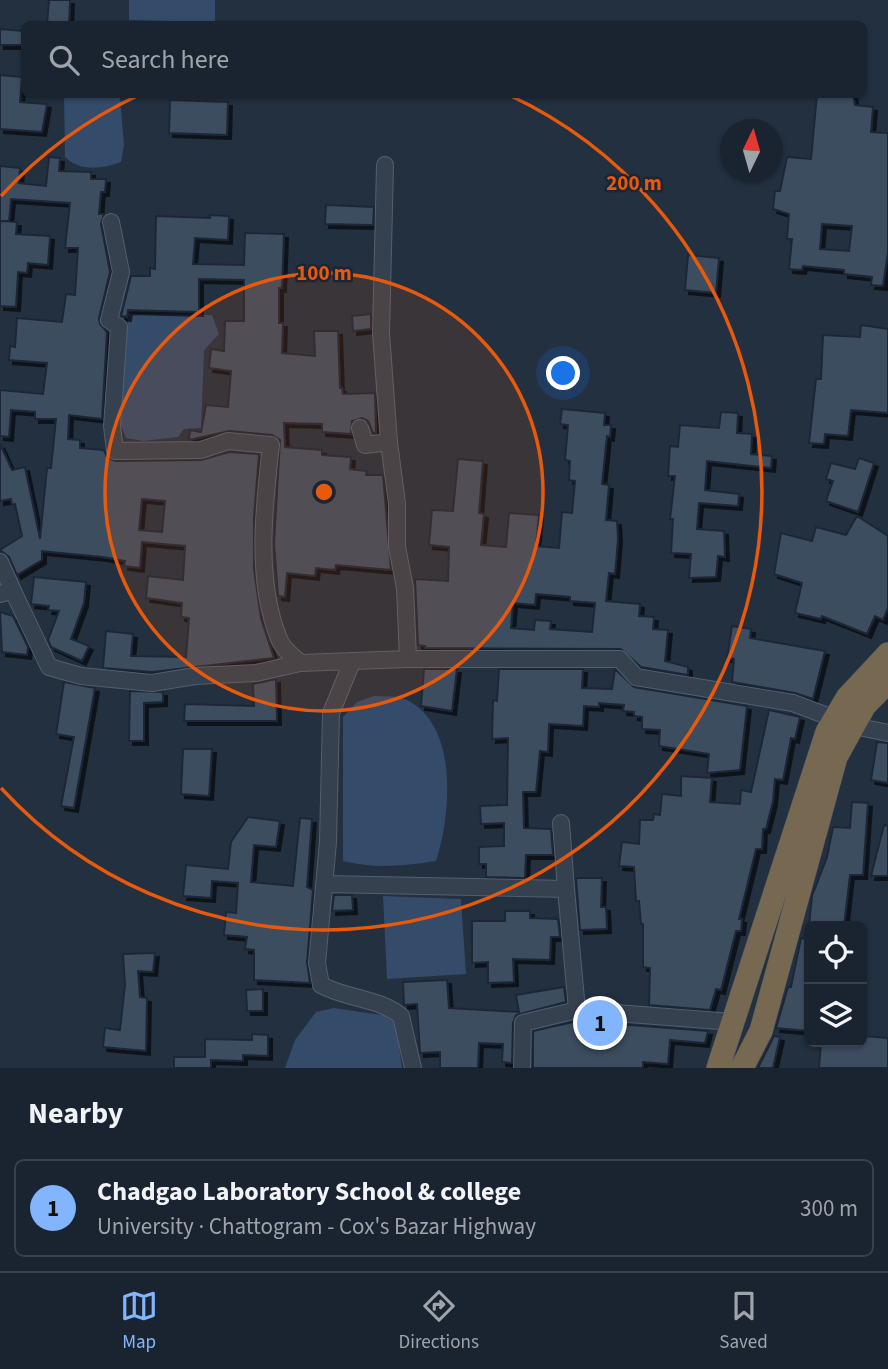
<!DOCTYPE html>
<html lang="en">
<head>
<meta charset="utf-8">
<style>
  :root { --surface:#1a2430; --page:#27303c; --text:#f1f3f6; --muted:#9fa4ab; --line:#38414c; --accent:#83b5ff }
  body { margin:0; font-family:"Source Sans 3",sans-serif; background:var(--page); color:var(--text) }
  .controls { position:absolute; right:21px; bottom:21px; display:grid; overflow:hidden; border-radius:10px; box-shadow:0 2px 5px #0004 }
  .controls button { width:63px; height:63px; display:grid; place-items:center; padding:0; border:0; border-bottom:2px solid var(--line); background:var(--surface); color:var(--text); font:35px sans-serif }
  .compass { position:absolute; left:720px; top:119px; width:63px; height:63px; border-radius:50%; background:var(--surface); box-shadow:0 2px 5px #0004; rotate:5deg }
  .you { position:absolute; left:564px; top:374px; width:24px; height:24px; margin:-18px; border:5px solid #fff; border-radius:50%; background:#1a73e8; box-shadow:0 0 0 10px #1a73e833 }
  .badge { display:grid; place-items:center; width:46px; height:46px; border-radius:50%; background:var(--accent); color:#111; font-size:23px; font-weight:700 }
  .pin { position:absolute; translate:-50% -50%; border:4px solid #fff; box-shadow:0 2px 7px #0006 }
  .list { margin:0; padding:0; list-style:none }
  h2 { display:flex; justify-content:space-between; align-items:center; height:91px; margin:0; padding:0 28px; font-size:30px }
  h2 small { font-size:23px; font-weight:400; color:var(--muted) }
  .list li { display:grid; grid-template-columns:46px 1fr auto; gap:21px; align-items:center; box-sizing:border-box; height:98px; margin:0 14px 14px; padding:0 14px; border:2px solid var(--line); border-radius:10px }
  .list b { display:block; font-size:26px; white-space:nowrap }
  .list p { margin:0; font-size:23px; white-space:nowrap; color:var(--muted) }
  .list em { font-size:23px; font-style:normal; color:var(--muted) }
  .icon { flex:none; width:38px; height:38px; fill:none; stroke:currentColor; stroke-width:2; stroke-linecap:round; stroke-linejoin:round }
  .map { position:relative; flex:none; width:888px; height:1068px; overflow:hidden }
  .search { position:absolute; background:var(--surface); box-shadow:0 2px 5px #0004; left:21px; right:21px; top:21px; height:77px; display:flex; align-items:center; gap:18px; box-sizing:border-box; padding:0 24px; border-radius:10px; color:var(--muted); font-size:26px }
  .sheet { height:203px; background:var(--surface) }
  nav { display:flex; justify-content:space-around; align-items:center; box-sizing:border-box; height:98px; border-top:2px solid var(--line); background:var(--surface); font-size:19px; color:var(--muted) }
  nav a { display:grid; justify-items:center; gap:4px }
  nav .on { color:var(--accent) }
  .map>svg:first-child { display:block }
  .water { fill:#344b69 }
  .building { fill:#3d4e60; stroke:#1d2837; stroke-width:2; fill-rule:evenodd; filter:url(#shadow) }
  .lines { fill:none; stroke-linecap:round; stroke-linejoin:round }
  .minor-casing { stroke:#545f6e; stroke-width:18 }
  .highway-casing { stroke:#414c5b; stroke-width:24 }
  .minor { stroke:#364150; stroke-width:16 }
  .highway { stroke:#776852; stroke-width:23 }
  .ring { fill:none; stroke:#e8590c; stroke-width:3.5 }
  .centre { fill:#e8590c; stroke:#1b2635; stroke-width:3.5 }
  .ring-label { font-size:21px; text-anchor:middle; font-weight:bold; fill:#e8590c; stroke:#1b2635; stroke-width:5; stroke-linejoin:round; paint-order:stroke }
</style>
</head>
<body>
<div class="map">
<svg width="888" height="1068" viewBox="0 0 888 1068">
  <defs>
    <filter id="shadow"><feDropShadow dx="4" dy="4" stdDeviation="0" flood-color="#0009"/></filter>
  </defs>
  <rect width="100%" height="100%" fill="#223040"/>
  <path class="water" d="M 129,0 L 215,0 L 215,22 L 129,20 Z
    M 64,95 L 117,95 L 120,97 L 124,145 L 121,162 C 103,169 80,172 65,157 Z
    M 129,314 L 212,315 L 219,334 L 204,350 L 201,428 L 184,429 L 178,437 L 143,441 L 126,438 L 118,418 Z
    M 374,696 C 384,697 399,695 407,700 C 459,726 451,815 436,861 C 404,866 375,869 343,861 L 343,717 L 357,702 Z
    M 383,896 L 461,899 L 466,974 L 387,979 Z
    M 334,1008 L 388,1016 L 396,1025 L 402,1068 L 285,1068 L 295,1040 L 316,1012 Z"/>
  <path class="building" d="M 49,0 L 70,0 L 69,24 L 47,24 Z
    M 0,29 L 24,31 L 24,45 L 0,45 Z
    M 0,75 L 22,77 L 20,102 L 47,104 L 42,132 L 0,129 Z
    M 817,94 L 853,94 L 855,105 L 873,107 L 871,132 L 888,133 L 888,252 L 883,286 L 871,285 L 872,277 L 844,274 L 844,270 L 803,266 L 802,270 L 789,269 L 792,239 L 787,239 L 789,214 L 773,209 L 775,191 L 780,191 L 787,157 L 811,159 ZM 822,224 L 852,226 L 849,251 L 820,249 Z
    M 170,100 L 228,102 L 227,135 L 169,133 Z
    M 49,157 L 60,158 L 59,171 L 91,172 L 91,179 L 106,179 L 105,192 L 101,192 L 99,214 L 104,214 L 101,224 L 110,272 L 99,318 L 100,324 L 107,332 L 102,419 L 69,415 L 68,439 L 80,440 L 80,448 L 104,450 L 107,457 L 115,461 L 201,460 L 229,452 L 259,454 L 254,517 L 254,569 L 261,618 L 274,658 L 152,672 L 103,668 L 106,631 L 133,634 L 131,656 L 186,657 L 189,618 L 181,617 L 182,603 L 146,598 L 148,576 L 183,580 L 185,546 L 142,542 L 140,568 L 124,566 L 125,561 L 103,557 L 42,551 L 42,560 L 17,575 L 9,557 L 0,550 L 22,536 L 15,504 L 12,505 L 11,499 L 0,501 L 0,444 L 12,470 L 25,467 L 40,539 L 47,468 L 51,468 L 56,419 L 35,419 L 35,412 L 11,410 L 9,437 L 0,436 L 0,390 L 43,394 L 47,363 L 9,360 L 10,346 L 15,347 L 17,318 L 62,322 L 66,294 L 75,295 L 78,248 L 65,248 L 70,203 L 11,199 L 9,221 L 0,221 L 0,166 L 20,168 L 19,183 L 46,186 ZM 142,499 L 165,501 L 162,532 L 139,530 Z
    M 326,205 L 374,207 L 373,225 L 325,224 Z
    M 210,215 L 229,216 L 228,240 L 195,238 L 193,264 L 244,265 L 245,233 L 284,234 L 282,288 L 279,288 L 279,323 L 283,323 L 282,353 L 315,356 L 314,331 L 338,331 L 340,388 L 342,388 L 343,394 L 375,393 L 376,433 L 373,433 L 368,421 L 362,418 L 352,421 L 351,434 L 322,432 L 322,424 L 284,423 L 285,447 L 322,450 L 322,455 L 351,457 L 350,469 L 367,471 L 366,475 L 383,475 L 391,570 L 336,565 L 335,570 L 316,568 L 315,576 L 287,573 L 285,597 L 278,596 L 274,543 L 280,440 L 272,435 L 229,431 L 189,440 L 190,430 L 201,432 L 206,405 L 228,407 L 231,371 L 209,368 L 211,349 L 224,351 L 225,321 L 244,321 L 244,280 L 199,279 L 199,312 L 128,310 L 127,317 L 121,316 L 131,276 L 150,276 L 150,268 L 155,269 L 156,216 L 210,218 Z
    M 0,221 L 17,222 L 16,234 L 50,236 L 48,265 L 28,263 L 27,273 L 18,272 L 16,307 L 0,306 Z
    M 688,255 L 719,258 L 716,293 L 685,290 Z
    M 371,314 L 371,329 L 353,331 L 352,316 Z
    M 861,325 L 888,329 L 888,413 L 851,410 L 848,436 L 825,434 L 824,444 L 809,443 L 816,379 L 821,379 L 823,335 L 860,337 Z
    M 562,409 L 605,413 L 604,425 L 611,425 L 610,437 L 607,436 L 602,484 L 609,485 L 606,520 L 617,521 L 618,539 L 615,574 L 609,573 L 606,601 L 640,604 L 639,616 L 654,617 L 653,629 L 668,630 L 665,661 L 688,667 L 688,675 L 641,667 L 621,649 L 425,648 L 425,646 L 418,645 L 415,579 L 448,581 L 449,547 L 429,545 L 432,510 L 453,511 L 458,459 L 483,461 L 479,513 L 484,514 L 481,545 L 506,547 L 509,513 L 539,515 L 536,546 L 559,548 L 562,512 L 572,513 L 575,481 L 569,480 L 570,461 L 565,460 L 568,425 L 560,424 ZM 536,594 L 570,597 L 570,601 L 595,603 L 592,632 L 550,629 L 551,621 L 535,620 L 534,630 L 511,628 L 513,603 L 535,605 Z
    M 721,412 L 738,413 L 737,433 L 752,434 L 751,454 L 772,456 L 771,468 L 707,461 L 705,490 L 739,494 L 738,506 L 699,503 L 697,529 L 724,531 L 725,557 L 718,556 L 716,577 L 689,578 L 691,554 L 671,553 L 673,519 L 670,519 L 675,476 L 668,476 L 670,446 L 678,447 L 680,425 L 719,428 Z
    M 859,458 L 874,463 L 858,512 L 826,501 L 833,481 L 826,479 L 831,463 L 855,469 Z
    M 857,516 L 888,536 L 888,608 L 883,620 L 875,616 L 867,634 L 822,616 L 821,619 L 795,613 L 802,583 L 774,574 L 781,533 L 812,541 L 816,527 L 846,535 Z
    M 34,577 L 86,582 L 84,603 L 71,639 L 89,646 L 82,661 L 51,647 L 48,640 L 59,611 L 48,610 L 49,606 L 31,604 Z
    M 0,612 L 13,616 L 28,647 L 27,655 L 2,652 Z
    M 732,626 L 751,629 L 750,638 L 825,651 L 813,699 L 795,693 L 732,682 L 734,659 L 727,658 Z
    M 424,669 L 457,669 L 452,711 L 421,706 Z
    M 499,669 L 583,669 L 582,688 L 612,689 L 615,669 L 634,687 L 747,706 L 740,770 L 707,773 L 709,754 L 659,746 L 660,730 L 642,729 L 642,717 L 634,716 L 634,712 L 623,711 L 624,705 L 599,703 L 599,707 L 584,706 L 583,726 L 549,724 L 548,752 L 540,751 L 536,792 L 523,792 L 524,828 L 551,829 L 553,855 L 526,855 L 525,878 L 486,877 L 486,864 L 479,864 L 479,847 L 504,846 L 504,823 L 481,824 L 480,806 L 507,805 L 508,738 L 492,739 L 493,700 L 497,701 Z
    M 276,679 L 277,721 L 184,721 L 185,704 L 254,706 L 253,684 Z
    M 64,682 L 95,688 L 74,808 L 61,806 L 74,737 L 56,734 Z
    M 130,691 L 163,692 L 163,702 L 144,703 L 144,741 L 129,741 Z
    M 769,710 L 800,717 L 795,739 L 791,738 L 783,780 L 775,779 L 773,801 L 766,829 L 763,829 L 762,849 L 756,849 L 739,919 L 742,919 L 741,931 L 736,931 L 721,990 L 716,989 L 710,1010 L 649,1005 L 650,968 L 643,967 L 643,924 L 641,924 L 639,901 L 636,901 L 634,867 L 619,866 L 622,842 L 639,844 L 640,820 L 653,820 L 654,814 L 660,815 L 662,794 L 681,796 L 681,776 L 712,778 L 710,802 L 740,804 L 741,790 L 751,792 Z
    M 877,742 L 888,743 L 888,783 L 871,780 Z
    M 183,749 L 212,749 L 209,796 L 181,794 Z
    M 852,802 L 868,803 L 863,875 L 850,875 L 844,926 L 809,926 L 812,896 L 827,857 L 833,827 L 850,828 Z
    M 248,817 L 280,821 L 276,847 L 254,845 L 251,882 L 293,886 L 300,818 L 312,819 L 307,887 L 313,890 L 307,962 L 310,983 L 254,980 L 254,950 L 245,949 L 247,937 L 224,935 L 226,912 L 236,913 L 238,883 L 212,881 L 211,898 L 183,896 L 186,865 L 228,869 L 231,842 Z
    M 884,825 L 888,826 L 888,876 L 871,876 Z
    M 576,878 L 602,878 L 601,907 L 606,907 L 607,929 L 580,930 Z
    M 334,895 L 352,895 L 353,910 L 332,911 Z
    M 505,911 L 530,911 L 530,918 L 558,919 L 560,937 L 551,937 L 550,960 L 513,959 L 514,982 L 488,983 L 488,962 L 472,963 L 472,921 L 505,921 Z
    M 801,938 L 809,939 L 809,1031 L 776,1028 L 788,987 L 791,987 Z
    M 155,953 L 153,972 L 138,971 L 140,997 L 147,998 L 146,1051 L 103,1047 L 105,1028 L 120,1030 L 125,985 L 123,954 Z
    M 447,980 L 449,1008 L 519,1012 L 516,995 L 564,987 L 566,1002 L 516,1015 L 513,1023 L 512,1063 L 502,1062 L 503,1044 L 479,1043 L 478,1068 L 440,1068 L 440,1052 L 420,1053 L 417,1004 L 404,1005 L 403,982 Z
    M 263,989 L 263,1011 L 247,1011 L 246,990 Z
    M 578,1021 L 708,1031 L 705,1043 L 670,1040 L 668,1064 L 643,1062 L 643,1068 L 533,1068 L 533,1031 Z
    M 252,1034 L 268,1035 L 268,1056 L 243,1055 L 243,1061 L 211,1060 L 211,1068 L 174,1068 L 174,1057 L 205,1057 L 205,1039 L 252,1040 Z
    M 774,1036 L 780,1037 L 773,1068 L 758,1068 Z
    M 862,1036 L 888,1038 L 888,1068 L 819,1068 L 821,1042 L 862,1042 Z"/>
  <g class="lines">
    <defs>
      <path id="minor" d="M 385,165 L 381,333 L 389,442
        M 111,222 L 121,272 L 109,320 L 119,327 L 112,426 L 115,451 L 201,450 L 228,441 L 271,445 C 264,506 255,580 279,639 C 282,648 293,656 300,663
        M 360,428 L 365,445 L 389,442 L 397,504 L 397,547 L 405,588 L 408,659
        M 0,562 L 13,591 L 0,594
        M 13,591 L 49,667 L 81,676 L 152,683 L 195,676 L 256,673 L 300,663 L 408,659 L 620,659 L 636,677 L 793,703 L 854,726 L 888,733
        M 352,662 L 331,713 L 328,842 L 317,963 L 321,985 C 347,999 379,998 401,1016 L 413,1068
        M 561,823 L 566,889
        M 325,884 L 566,889 L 577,1010 L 733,1022
        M 522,1068 L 523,1023 L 577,1010"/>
      <path id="highway" d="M 718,1068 L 827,732 L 847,698 L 888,654
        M 742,1068 L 761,1031 L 836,757 L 865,705 L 888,682"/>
    </defs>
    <use href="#minor" class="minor-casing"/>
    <use href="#highway" class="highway-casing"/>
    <use href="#minor" class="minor"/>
    <use href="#highway" class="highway"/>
  </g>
  <circle cx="324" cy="492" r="219" fill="#e8590c" fill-opacity=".12"/>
  <g class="ring">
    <circle cx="324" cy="492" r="219"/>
    <path d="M1 196A438 438 0 0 1 139 95M509 95A438 438 0 1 1 1 788"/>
  </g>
  <circle cx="324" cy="492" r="10" class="centre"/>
  <g class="ring-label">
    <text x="634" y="190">200 m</text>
    <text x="324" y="280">100 m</text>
  </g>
</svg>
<div class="controls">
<button><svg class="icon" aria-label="locate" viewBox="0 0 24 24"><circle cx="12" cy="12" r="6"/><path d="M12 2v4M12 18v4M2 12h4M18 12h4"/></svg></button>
<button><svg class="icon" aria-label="layers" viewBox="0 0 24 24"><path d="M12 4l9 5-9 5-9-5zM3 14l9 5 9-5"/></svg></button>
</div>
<svg class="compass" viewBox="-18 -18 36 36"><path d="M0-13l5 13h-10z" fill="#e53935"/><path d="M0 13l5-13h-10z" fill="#9fa4ab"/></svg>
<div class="you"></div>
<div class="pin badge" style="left:600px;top:1023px">1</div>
<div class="search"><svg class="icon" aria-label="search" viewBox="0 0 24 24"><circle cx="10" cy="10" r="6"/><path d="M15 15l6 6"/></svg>Search here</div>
</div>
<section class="sheet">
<h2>Nearby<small></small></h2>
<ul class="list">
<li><span class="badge">1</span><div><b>Chadgao Laboratory School &amp; college</b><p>University · Chattogram - Cox's Bazar Highway</p></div><em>300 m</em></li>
</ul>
</section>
<nav>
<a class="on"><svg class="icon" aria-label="map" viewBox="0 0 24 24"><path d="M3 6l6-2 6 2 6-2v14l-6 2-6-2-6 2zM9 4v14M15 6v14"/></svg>Map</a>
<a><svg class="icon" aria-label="directions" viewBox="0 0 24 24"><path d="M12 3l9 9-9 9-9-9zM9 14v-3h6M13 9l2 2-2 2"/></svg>Directions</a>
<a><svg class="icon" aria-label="saved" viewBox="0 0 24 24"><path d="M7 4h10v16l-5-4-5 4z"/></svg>Saved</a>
</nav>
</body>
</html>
